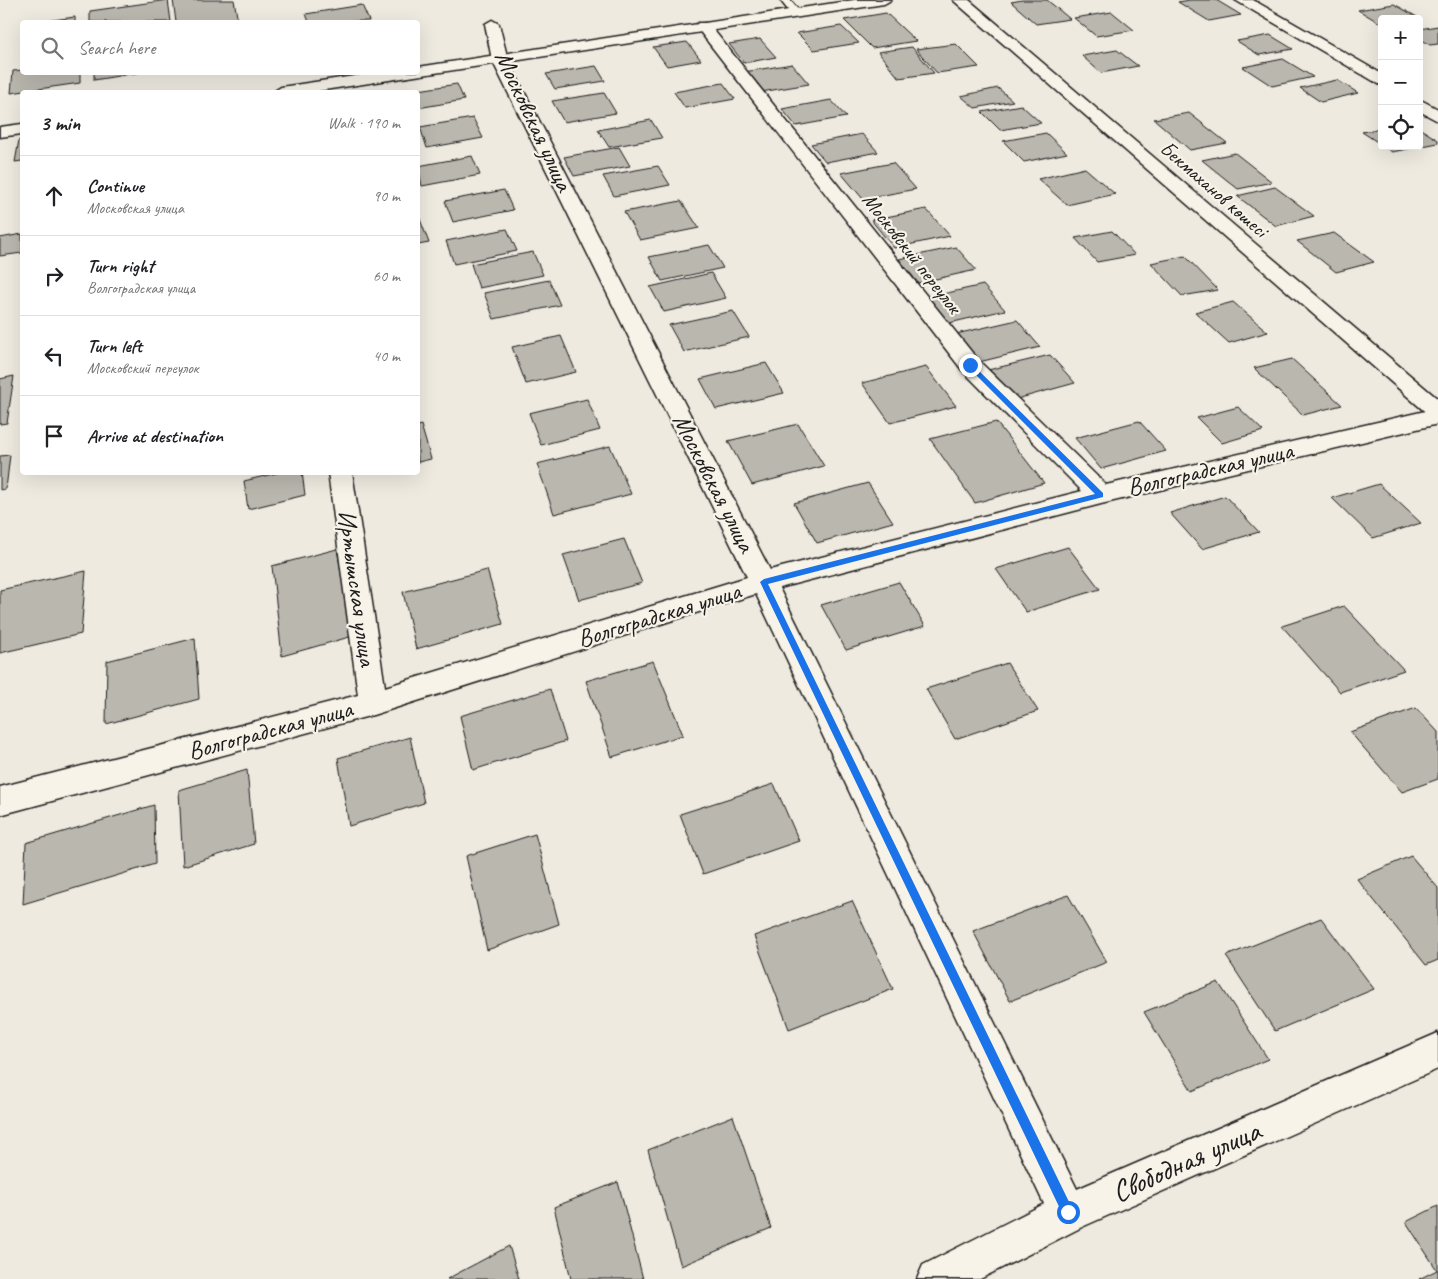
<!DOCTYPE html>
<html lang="en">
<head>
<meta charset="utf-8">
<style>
  :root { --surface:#fff; --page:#f6f6f6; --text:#202124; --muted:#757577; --line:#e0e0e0 }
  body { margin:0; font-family:Caveat,sans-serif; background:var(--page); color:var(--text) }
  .controls { position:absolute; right:15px; top:15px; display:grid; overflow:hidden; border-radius:5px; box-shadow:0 5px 20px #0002 }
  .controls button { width:45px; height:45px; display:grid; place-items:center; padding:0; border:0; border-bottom:1px solid var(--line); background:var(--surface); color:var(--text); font:25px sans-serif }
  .stop { position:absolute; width:15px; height:15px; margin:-11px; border:4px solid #1a73e8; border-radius:50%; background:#fff }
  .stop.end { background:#1a73e8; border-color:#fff; box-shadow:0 1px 5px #0008 }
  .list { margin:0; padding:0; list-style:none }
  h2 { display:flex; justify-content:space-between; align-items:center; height:65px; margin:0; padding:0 20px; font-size:21px }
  h2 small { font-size:16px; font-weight:400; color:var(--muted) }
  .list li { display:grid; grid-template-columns:32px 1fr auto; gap:15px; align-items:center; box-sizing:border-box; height:80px; padding:0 20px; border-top:1px solid var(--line) }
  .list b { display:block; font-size:19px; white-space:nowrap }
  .list p { margin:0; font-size:16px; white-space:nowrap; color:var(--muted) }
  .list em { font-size:16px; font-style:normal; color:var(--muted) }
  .icon { flex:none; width:28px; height:28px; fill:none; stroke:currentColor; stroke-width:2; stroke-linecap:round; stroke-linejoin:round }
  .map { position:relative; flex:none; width:1438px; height:1279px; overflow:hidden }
  .search { position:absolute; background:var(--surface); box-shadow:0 5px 20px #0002; left:20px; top:20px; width:400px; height:55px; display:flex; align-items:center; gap:12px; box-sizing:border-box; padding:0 18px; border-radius:5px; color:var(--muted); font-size:19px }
  .panel { position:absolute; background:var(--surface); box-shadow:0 5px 20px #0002; left:20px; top:90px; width:400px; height:385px; border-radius:5px }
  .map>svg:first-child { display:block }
  .building { fill:#bab7af; stroke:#1c1c1c }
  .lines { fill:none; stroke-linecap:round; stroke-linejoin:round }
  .service-casing { stroke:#1c1c1c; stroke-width:3 }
  .minor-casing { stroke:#1c1c1c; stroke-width:3 }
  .tertiary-casing { stroke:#1c1c1c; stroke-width:3 }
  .primary-casing { stroke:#1c1c1c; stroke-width:3 }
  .service { fill:#f7f3e8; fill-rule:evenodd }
  .minor { fill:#f7f3e8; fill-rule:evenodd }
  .tertiary { fill:#f7f3e8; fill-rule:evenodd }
  .primary { fill:#f7f3e8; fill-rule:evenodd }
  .route { fill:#1a73e8 }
  .labels { text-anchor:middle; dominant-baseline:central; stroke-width:4.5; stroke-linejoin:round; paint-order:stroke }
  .far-street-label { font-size:21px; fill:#1c1c1c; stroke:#f7f3e8 }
  .street-label { font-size:25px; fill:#1c1c1c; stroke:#f7f3e8 }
  .near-street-label { font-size:30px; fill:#1c1c1c; stroke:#f7f3e8 }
</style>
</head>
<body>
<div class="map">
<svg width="1438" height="1279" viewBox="0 0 1438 1279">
  <rect width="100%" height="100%" fill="#eeeae0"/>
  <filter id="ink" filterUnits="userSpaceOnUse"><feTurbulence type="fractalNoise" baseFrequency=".02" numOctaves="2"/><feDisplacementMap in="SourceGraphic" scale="10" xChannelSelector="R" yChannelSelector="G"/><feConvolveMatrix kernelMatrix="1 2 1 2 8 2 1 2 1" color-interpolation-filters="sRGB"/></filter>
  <g filter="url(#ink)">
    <path class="building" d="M 168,0 L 171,22 L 90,22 L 90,11 Z
      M 173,0 L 234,0 L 238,22 L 176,22 Z
      M 1022,0 L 1047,0 L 1070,19 L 1036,24 L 1011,2 Z
      M 1190,0 L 1216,0 L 1241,15 L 1209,21 L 1178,2 Z
      M 1394,4 L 1417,17 L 1382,19 L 1380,23 L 1358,10 Z
      M 362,5 L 369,21 L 309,22 L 306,14 Z
      M 1112,12 L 1134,30 L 1096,36 L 1074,18 Z
      M 886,13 L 916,41 L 872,48 L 844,20 Z
      M 75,17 L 75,22 L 38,22 Z
      M 841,26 L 859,43 L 814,50 L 797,33 Z
      M 1438,26 L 1438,44 L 1430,45 L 1419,38 L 1419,29 Z
      M 1270,35 L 1293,49 L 1259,55 L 1237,41 Z
      M 760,39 L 776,57 L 744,63 L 729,44 Z
      M 687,42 L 701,60 L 667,66 L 653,47 Z
      M 956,44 L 979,67 L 937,73 L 916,49 Z
      M 912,47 L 934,73 L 899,78 L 878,52 Z
      M 1117,50 L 1138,66 L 1101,73 L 1082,56 Z
      M 1283,59 L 1313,77 L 1272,86 L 1243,67 Z
      M 792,64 L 809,84 L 761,92 L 744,72 Z
      M 596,66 L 605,81 L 555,89 L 546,74 Z
      M 22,70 L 22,72 L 80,72 L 80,83 L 11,93 L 13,71 Z
      M 94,72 L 143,72 L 94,80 Z
      M 1337,80 L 1358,93 L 1321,102 L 1300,88 Z
      M 723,83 L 735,99 L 685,108 L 674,92 Z
      M 457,84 L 464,100 L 418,108 L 418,92 L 406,92 Z
      M 998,88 L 1013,101 L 975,108 L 961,96 Z
      M 604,93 L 616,113 L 564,122 L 552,101 Z
      M 831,100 L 846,117 L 796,126 L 782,109 Z
      M 1021,105 L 1041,123 L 1000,130 L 982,112 Z
      M 1189,113 L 1227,143 L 1190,150 L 1154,119 Z
      M 473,118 L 483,138 L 427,148 L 420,127 Z
      M 651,120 L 662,138 L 609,147 L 598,130 Z
      M 1382,128 L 1382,145 L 1362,132 Z
      M 1419,128 L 1438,140 L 1438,143 L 1392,152 L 1383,146 L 1419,146 Z
      M 1046,133 L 1067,153 L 1024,162 L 1003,141 Z
      M 862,134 L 878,152 L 826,162 L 811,144 Z
      M 19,140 L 22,140 L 22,161 L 15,162 Z
      M 619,147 L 630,166 L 574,176 L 564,157 Z
      M 1235,153 L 1272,182 L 1238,189 L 1202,160 Z
      M 472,156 L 480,175 L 422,186 L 418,166 Z
      M 893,163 L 916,189 L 863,199 L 841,173 Z
      M 658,166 L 670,185 L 614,196 L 603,176 Z
      M 1085,168 L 1115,194 L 1067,205 L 1038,179 Z
      M 1275,187 L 1314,216 L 1276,226 L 1237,196 Z
      M 504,190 L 513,210 L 453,222 L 445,201 Z
      M 681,201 L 699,228 L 640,240 L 624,212 Z
      M 926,209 L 950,236 L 894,248 L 871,220 Z
      M 418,214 L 429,243 L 418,245 Z
      M 507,229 L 517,251 L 454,264 L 446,241 Z
      M 1112,231 L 1135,255 L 1097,262 L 1075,238 Z
      M 1334,233 L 1374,262 L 1336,272 L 1297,241 Z
      M 22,234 L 22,253 L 0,256 L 0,238 Z
      M 709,245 L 723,268 L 662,281 L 649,257 Z
      M 956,247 L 976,270 L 918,283 L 899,259 Z
      M 533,252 L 543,275 L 479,288 L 471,264 Z
      M 1185,256 L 1218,290 L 1182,296 L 1151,263 Z
      M 711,273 L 726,298 L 664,312 L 650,287 Z
      M 549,280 L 560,305 L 494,319 L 484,293 Z
      M 983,285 L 1005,310 L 945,324 L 925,298 Z
      M 1233,302 L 1268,332 L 1229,343 L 1195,312 Z
      M 733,311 L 749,337 L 684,352 L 669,325 Z
      M 1017,320 L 1040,347 L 979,362 L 956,334 Z
      M 561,336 L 576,372 L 526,384 L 512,347 Z
      M 1050,355 L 1075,383 L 1013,400 L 988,370 Z
      M 1292,359 L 1342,405 L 1303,415 L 1254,368 Z
      M 766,363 L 784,393 L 716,409 L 700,379 Z
      M 926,367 L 956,406 L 890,423 L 862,383 Z
      M 14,376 L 7,423 L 0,424 L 0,379 Z
      M 587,399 L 600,430 L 541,445 L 529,413 Z
      M 1238,407 L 1263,431 L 1222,443 L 1197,418 Z
      M 1139,421 L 1166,451 L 1101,469 L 1075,438 Z
      M 996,422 L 1044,483 L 975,503 L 930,439 Z
      M 798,424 L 824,466 L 752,485 L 728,441 Z
      M 421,425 L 431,459 L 418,462 L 418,426 Z
      M 610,446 L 631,494 L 554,514 L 537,464 Z
      M 10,455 L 6,489 L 0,490 L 0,456 Z
      M 281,472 L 302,472 L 305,495 L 248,509 L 244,481 Z
      M 868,483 L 893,522 L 817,543 L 794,503 Z
      M 1379,484 L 1421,523 L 1373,538 L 1332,498 Z
      M 1225,496 L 1259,532 L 1202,549 L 1170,513 Z
      M 624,539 L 642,583 L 579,600 L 563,555 Z
      M 1068,547 L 1100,589 L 1026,612 L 996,569 Z
      M 337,549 L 353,636 L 282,656 L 272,566 Z
      M 487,570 L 503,624 L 416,649 L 403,592 Z
      M 86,571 L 81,634 L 0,653 L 0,590 Z
      M 899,582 L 925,626 L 846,650 L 821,605 Z
      M 1344,606 L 1404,670 L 1340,692 L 1282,626 Z
      M 195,638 L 199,699 L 106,724 L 107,661 Z
      M 653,661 L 683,735 L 612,757 L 586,681 Z
      M 1007,663 L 1038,711 L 955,739 L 926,689 Z
      M 550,689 L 566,741 L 473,770 L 460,716 Z
      M 1416,708 L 1438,732 L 1438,779 L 1402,792 L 1350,732 Z
      M 410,737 L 424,803 L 349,826 L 338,758 Z
      M 247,770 L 254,844 L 183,866 L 179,790 Z
      M 774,784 L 799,841 L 703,874 L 680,814 Z
      M 154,805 L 155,864 L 23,904 L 26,843 Z
      M 535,834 L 559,924 L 487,950 L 466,856 Z
      M 1411,856 L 1438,888 L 1438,960 L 1426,965 L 1357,879 Z
      M 1068,895 L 1107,962 L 1010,1001 L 973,931 Z
      M 852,901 L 893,989 L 789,1029 L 754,936 Z
      M 1321,918 L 1374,989 L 1275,1031 L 1226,956 Z
      M 1218,982 L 1268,1059 L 1192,1091 L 1144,1012 Z
      M 733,1116 L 771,1228 L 681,1266 L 648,1150 Z
      M 618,1182 L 643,1279 L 571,1279 L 554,1207 Z
      M 1438,1206 L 1438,1279 L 1419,1279 L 1437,1270 L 1406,1222 Z
      M 509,1246 L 519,1279 L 447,1279 Z"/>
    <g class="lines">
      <defs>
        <path id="service" d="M 780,0 L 790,0 L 801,13 L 800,15 L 792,15 Z"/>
        <path id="minor" d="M 1235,0 L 1253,0 L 1382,74 L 1382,86 Z
          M 492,20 L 499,24 L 508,60 L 770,570 L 1082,491 L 962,370 L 698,29 L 696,26 L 698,23 L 708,23 L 978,360 L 1106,485 L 1438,408 L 1438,424 L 1101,504 L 779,588 L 1077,1189 L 1438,1033 L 1438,1069 L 1082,1227 L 980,1279 L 917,1279 L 923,1265 L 1044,1204 L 756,594 L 373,715 L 0,815 L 0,787 L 358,695 L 328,472 L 352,472 L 385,687 L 747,577 L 492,60 L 485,24 Z
          M 1419,99 L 1438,109 L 1438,121 L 1419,111 Z"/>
        <path id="tertiary" d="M 854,0 L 891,0 L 884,4 L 311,92 L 273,92 L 281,87 L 381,72 L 418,72 L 418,67 Z
          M 22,124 L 22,134 L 0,137 L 0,127 Z"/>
        <path id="primary" d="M 953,0 L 969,0 L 1438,399 L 1438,419 L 1430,416 Z"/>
      </defs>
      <use href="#service" class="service-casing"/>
      <use href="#minor" class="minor-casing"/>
      <use href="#tertiary" class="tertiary-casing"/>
      <use href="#primary" class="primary-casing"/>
      <use href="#service" class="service"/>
      <use href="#minor" class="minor"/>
      <use href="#tertiary" class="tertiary"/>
      <use href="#primary" class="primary"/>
    </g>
  </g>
  <path class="route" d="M 968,364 L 972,364 L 1103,493 L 1103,497 L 768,584 L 1072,1208 L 1074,1212 L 1068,1218 L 1064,1217 L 760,582 L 764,579 L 1095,494 L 968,367 Z"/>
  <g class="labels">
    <g class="far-street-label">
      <text transform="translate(1214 189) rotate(41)">Бекмаханов көшесі</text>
      <text transform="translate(912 253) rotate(52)">Московский переулок</text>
    </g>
    <g class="street-label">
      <text transform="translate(534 121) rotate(65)">Московская улица</text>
      <text transform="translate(1210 469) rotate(-13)">Волгоградская улица</text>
      <text transform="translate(714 483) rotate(63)">Московская улица</text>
      <text transform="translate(357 588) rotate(82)">Иртышская улица</text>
      <text transform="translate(659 615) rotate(-17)">Волгоградская улица</text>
      <text transform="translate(270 730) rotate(-15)">Волгоградская улица</text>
    </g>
    <g class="near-street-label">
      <text transform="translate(1186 1161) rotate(-24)">Свободная улица</text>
    </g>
  </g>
</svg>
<div class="controls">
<button>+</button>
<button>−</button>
<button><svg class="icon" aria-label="locate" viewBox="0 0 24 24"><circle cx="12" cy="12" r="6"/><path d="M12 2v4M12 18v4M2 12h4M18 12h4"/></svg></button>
</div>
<div class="stop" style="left:1068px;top:1212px"></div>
<div class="stop end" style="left:970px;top:365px"></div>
<div class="search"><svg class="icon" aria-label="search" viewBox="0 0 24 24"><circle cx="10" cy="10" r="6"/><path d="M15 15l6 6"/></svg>Search here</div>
<section class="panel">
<h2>3 min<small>Walk · 190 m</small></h2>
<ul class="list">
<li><svg class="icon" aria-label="ahead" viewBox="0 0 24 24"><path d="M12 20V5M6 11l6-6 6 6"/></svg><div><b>Continue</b><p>Московская улица</p></div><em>90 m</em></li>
<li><svg class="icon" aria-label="right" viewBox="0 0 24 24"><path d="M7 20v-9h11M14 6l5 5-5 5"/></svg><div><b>Turn right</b><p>Волгоградская улица</p></div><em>60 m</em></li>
<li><svg class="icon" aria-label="left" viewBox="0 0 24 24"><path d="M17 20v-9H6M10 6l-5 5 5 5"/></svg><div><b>Turn left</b><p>Московский переулок</p></div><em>40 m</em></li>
<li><svg class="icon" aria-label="arrive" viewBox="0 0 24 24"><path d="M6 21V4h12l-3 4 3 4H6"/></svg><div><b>Arrive at destination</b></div></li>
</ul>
</section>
</div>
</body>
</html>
